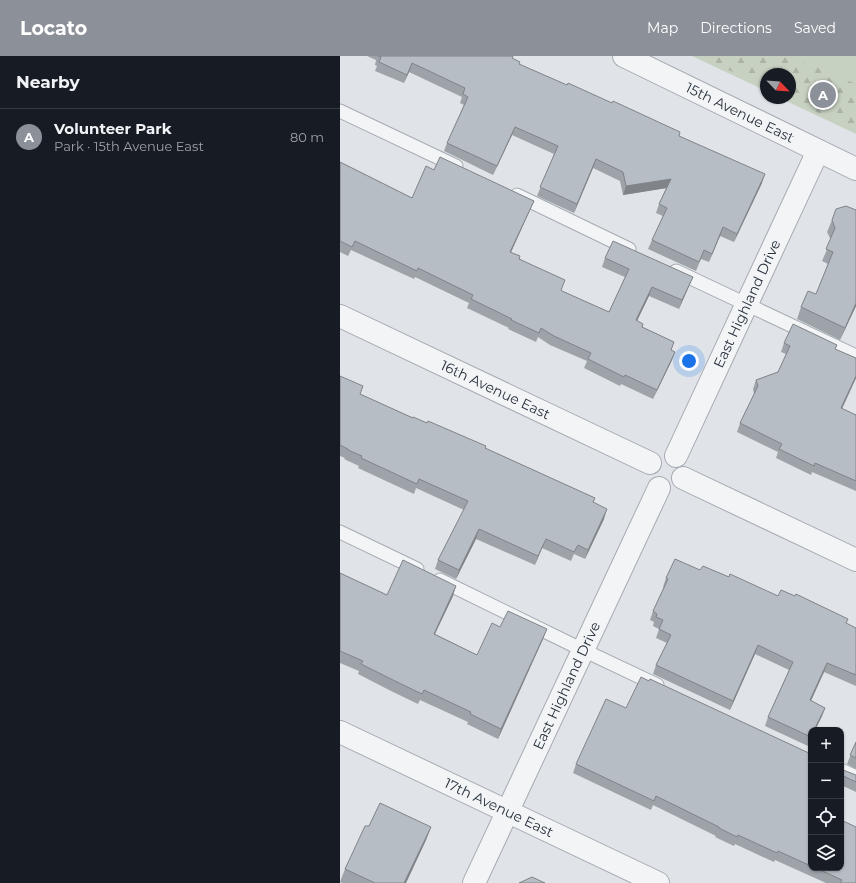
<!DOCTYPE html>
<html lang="en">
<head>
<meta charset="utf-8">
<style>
  :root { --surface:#171b24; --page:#242831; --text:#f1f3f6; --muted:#9ea1a6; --line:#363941; --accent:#8c9099 }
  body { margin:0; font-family:Montserrat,sans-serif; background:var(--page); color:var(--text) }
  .controls { position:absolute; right:12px; bottom:12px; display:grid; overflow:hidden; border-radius:8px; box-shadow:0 1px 3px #0004 }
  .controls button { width:36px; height:36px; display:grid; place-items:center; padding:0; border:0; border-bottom:1px solid var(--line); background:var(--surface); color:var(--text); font:20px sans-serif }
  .compass { position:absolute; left:420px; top:12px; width:36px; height:36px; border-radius:50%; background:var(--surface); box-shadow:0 1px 3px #0004; rotate:115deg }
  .you { position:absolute; left:349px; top:305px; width:14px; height:14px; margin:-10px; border:3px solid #fff; border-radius:50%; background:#1a73e8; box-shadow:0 0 0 6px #1a73e833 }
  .badge { display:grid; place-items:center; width:26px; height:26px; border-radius:50%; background:var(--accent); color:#fff; font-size:13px; font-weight:700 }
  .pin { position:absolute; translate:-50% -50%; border:2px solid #fff; box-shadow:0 1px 4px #0006 }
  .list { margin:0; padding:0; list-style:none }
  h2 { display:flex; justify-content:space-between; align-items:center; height:52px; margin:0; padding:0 16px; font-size:17px }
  h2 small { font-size:13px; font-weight:400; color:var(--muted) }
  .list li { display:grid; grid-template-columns:26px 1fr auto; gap:12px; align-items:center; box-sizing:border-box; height:56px; padding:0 16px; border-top:1px solid var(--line) }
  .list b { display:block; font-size:15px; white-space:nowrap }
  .list p { margin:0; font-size:13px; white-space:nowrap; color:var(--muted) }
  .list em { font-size:13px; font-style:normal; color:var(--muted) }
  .icon { flex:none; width:22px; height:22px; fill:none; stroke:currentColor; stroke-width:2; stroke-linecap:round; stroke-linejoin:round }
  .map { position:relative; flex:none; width:516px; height:827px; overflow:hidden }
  header { display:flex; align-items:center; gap:24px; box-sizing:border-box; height:56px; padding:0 20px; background:var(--accent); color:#fff }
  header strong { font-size:19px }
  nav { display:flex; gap:22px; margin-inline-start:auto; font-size:14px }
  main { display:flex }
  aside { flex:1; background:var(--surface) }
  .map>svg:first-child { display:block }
  .green { fill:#c7d1c1 }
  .forest { fill:url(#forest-firs) }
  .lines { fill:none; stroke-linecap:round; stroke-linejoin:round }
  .service-casing { stroke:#a6abb2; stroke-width:15 }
  .minor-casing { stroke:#a6abb2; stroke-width:24 }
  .tertiary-casing { stroke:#a6abb2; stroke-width:24 }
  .service { stroke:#f2f4f6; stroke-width:13 }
  .minor { stroke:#f2f4f6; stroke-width:22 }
  .tertiary { stroke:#f2f4f6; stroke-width:22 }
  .wall { fill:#9da3a9 }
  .shaded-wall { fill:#808489 }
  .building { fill:#b7bdc4; stroke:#808489 }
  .labels { text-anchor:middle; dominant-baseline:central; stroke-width:3.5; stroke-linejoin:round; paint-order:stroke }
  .street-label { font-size:14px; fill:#2a333e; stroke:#eff2f5 }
</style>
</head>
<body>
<header>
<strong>Locato</strong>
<nav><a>Map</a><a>Directions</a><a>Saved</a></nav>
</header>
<main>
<aside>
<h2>Nearby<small></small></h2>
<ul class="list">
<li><span class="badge">A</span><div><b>Volunteer Park</b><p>Park · 15th Avenue East</p></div><em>80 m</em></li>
</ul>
</aside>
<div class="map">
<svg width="516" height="827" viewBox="0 0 516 827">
  <defs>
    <pattern id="forest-firs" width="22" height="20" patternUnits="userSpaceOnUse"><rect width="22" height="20" fill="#c7d1c1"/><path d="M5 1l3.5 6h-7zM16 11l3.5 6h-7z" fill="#abb4a7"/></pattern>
  </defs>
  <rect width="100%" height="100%" fill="#e0e4e8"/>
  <path class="green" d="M 352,0 L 516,0 L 516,78 L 440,42 L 450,42 L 450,18 L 426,18 L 426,35 Z"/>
  <path class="forest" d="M 359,0 L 449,0 L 516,28 L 516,75 L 447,42 L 450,42 L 450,18 L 426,18 L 426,32 Z"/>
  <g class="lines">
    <defs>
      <path id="service" d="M 0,55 L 116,110
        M 177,139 L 289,193
        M 336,215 L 516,300
        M 0,476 L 77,513
        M 100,524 L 243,594 L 317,629
        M 501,714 L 516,721"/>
      <g id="minor">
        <path id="s1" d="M 0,260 L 310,407"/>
        <path id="s2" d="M 336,400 L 478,95"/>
        <path d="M 343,422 L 516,504"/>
        <path id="s3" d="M 0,676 L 318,827"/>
        <path id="s4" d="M 134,827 L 319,432"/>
      </g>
      <g id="tertiary">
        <path id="s5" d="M 284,0 L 516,113"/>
      </g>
    </defs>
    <use href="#service" class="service-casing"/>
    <use href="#minor" class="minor-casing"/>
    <use href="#tertiary" class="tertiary-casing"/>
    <use href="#service" class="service"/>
    <use href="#minor" class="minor"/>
    <use href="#tertiary" class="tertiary"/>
  </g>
  <path class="wall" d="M 27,0 L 173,0 L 172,2 L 179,8 L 339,80 L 422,127 L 394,186 L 380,180 L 369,206 L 361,203 L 356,215 L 308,193 L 312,184 L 323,160 L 316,157 L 319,148 L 326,132 L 283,139 L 280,125 L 253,112 L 234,157 L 197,140 L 214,98 L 172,79 L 153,119 L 104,95 L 107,87 L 124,49 L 120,47 L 122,41 L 69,16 L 64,27 L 35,15 L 37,10 L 35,9 L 36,4 Z
    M 0,106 L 72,142 L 94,114 L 194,145 L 190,154 L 171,196 L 222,235 L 269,256 L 285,221 L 262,211 L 265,202 L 353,221 L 339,253 L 309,240 L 297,265 L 302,271 L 334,286 L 331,294 L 335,296 L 332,304 L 313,343 L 281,328 L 280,330 L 244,312 L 247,305 L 210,289 L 198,281 L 196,286 L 168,273 L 169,272 L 127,252 L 129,247 L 75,221 L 74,223 L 11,194 L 8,200 L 0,196 Z
    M 516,154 L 516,250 L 500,284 L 457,263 L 461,251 L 476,238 L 488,208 L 482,205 L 491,184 L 487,176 L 492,164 Z
    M 444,287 L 497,289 L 495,293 L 516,302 L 516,322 L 502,353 L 516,359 L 516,435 L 472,416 L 471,419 L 436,402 L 438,396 L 397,376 L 400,367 L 414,338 L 413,333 L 416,324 L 438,316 L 446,298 L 441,296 Z
    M 0,320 L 20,338 L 73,362 L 87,367 L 145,392 L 255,442 L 253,447 L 264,463 L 245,503 L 234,498 L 231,505 L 202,492 L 195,509 L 136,483 L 116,523 L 95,513 L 98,504 L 124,454 L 76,432 L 74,438 L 18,412 L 19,410 L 4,403 L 5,402 L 0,400 Z
    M 360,514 L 389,521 L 438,540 L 516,572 L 516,630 L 484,616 L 471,645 L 485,652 L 482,660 L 468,690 L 425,670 L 428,661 L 449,614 L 415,598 L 390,654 L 313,618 L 316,609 L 327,587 L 316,582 L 319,573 L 313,570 L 314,566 L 310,564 L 313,555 L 324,531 L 323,531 L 326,522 Z
    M 0,517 L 47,539 L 113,540 L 95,578 L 137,599 L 160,571 L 203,583 L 158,683 L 127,668 L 128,666 L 80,644 L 78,648 L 51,635 L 18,618 L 19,615 L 0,607 Z
    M 286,652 L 471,698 L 471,812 L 501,812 L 516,827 L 486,827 L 435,804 L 434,806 L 395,788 L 394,790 L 375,781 L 376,780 L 313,749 L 311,754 L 233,717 L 236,708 Z
    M 516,686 L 516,713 L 507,708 Z
    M 501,719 L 516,719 L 516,736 L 501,729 Z
    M 91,771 L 86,784 L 66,827 L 2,827 L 0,826 L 5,813 Z"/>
  <path class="shaded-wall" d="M 72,7 L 69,16 L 64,27 L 67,19 Z
    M 175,71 L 172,79 L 153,119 L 157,110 Z
    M 256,103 L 253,112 L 234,157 L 237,148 Z
    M 425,118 L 422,127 L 394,186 L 397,178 Z
    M 331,123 L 327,132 L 283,139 L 286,130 Z
    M 194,145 L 190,154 L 167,205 L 170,196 Z
    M 383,171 L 380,180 L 369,206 L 372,198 Z
    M 353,221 L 349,230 L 339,253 L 342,244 Z
    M 312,231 L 309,240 L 293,273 L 296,264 Z
    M 516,247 L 516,250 L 500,284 L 505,272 Z
    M 335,296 L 332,304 L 313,343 L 317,334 Z
    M 516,320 L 516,322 L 498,361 L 501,352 Z
    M 267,453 L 264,463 L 245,503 L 248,494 Z
    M 139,473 L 136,483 L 116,523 L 119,514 Z
    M 206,483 L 202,492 L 195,509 L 198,500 Z
    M 116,530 L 113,540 L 90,588 L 94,578 Z
    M 207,573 L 203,583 L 158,683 L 161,673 Z
    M 418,589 L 415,598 L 390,654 L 393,645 Z
    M 487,607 L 484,616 L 467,653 L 470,644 Z
    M 485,652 L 482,660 L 475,674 L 474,674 Z
    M 91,771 L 86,784 L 66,827 L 64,827 Z"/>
  <path class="building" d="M 38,0 L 173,0 L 172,2 L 180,6 L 179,8 L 227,29 L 228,27 L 272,47 L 273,45 L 340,76 L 339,80 L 425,118 L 397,178 L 383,171 L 372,198 L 364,194 L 359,206 L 312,184 L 327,152 L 319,148 L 331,123 L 286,130 L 283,116 L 256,103 L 237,148 L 200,131 L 218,90 L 175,71 L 157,110 L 107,87 L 128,41 L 123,38 L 125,32 L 72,7 L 67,19 L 39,6 L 41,1 Z
    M 100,101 L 194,145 L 170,196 L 180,200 L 179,203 L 225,224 L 221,234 L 222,235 L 269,256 L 289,213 L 265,202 L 273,185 L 353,221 L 342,244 L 312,231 L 296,264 L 303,268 L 302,271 L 334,286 L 331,294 L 335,296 L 317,334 L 285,319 L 284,321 L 248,303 L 251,297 L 214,280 L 201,272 L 199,277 L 171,264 L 172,263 L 131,243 L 133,239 L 78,212 L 77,215 L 15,185 L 12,191 L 0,185 L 0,106 L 72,142 L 86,110 L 94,114 Z
    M 506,150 L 516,154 L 516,247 L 505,272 L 461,251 L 468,235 L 476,238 L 493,196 L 486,193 L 495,172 L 492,164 L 496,153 Z
    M 453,268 L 497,289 L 495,293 L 516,302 L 516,320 L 501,352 L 516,359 L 516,425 L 475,407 L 474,410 L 439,393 L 442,388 L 400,367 L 418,330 L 416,324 L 438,316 L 450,290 L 444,287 Z
    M 0,320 L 23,330 L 20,338 L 73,362 L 73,361 L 87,367 L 88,365 L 146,390 L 145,392 L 255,442 L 253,446 L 267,453 L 248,494 L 238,489 L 234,496 L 206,483 L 198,500 L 139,473 L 119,514 L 98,504 L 128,445 L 79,423 L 77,428 L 21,402 L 22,400 L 8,394 L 8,393 L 0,389 Z
    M 335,503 L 360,514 L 363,510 L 389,521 L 390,518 L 438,540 L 441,534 L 455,540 L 456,538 L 508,563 L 506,567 L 516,572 L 516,619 L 487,607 L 470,644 L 485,652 L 474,674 L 471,674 L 471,681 L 428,661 L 453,606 L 418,589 L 393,645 L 316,609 L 331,579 L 319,573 L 323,564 L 316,561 L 317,558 L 313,555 L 328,523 L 326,522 Z
    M 63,504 L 116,530 L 94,578 L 137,599 L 152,567 L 160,571 L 168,555 L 207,573 L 161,673 L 130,658 L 131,656 L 84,634 L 82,638 L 55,625 L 21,608 L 23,605 L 0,595 L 0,517 L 47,539 Z
    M 301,621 L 309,625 L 310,623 L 471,698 L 471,810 L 438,795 L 437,797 L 398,779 L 397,781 L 379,772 L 379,771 L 316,740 L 314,745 L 236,708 L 266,643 L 286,652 Z
    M 516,686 L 516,702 L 510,699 Z
    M 503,714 L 516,719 L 516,726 L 501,719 Z
    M 40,747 L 91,771 L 64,827 L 35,827 L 5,813 L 25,770 L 29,770 Z
    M 501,764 L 516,771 L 516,827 L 500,827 L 502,824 L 476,812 L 501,812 Z
    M 192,821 L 205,827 L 179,827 Z"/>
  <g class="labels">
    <g class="street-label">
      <text stroke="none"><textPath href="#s5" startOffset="129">15th Avenue East</textPath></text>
      <text stroke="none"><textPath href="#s2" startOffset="168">East Highland Drive</textPath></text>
      <text stroke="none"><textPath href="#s1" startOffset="172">16th Avenue East</textPath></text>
      <text stroke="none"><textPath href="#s4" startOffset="218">East Highland Drive</textPath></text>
      <text stroke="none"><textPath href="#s3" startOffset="176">17th Avenue East</textPath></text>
    </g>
  </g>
</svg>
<div class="controls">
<button>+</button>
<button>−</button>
<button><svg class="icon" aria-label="locate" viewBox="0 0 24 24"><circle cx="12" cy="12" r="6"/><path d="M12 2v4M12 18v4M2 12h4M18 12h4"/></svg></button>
<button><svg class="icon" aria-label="layers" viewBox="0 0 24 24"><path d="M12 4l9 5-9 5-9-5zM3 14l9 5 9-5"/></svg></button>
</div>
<svg class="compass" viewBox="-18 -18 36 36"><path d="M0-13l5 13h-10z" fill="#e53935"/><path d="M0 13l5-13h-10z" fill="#9ea1a6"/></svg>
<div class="you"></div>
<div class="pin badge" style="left:483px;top:39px">A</div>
</div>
</main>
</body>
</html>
